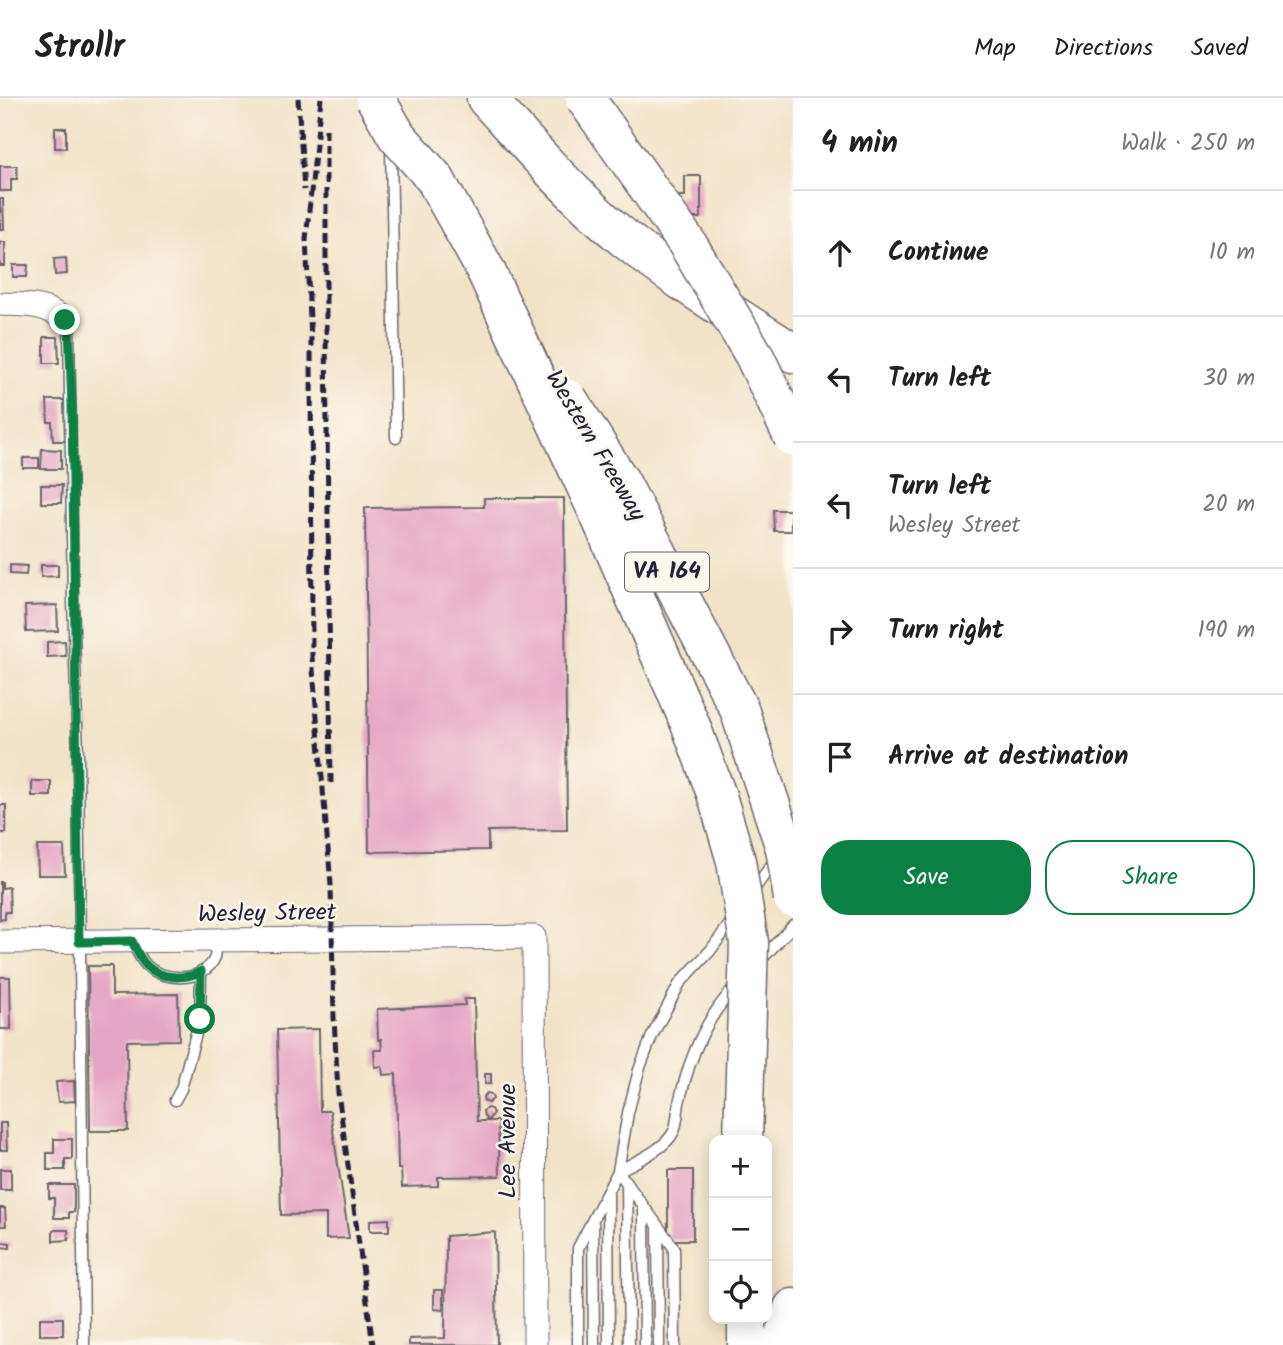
<!DOCTYPE html>
<html lang="en">
<head>
<meta charset="utf-8">
<style>
  :root { --surface:#fff; --page:#f6f6f6; --text:#202124; --muted:#757577; --line:#e0e0e0; --accent:#0b8043 }
  body { margin:0; font-family:Kalam,sans-serif; background:var(--page); color:var(--text) }
  .controls { position:absolute; right:21px; bottom:21px; display:grid; overflow:hidden; border-radius:14px; box-shadow:0 4px 18px #0003 }
  .controls button { width:63px; height:63px; display:grid; place-items:center; padding:0; border:0; border-bottom:2px solid var(--line); background:var(--surface); color:var(--text); font:35px sans-serif }
  .stop { position:absolute; width:21px; height:21px; margin:-16px; border:5px solid #0b8043; border-radius:50%; background:#fff }
  .stop.end { background:#0b8043; border-color:#fff; box-shadow:0 2px 7px #0008 }
  .list { margin:0; padding:0; list-style:none }
  h2 { display:flex; justify-content:space-between; align-items:center; height:91px; margin:0; padding:0 28px; font-size:30px }
  h2 small { font-size:23px; font-weight:400; color:var(--muted) }
  .list li { display:grid; grid-template-columns:46px 1fr auto; gap:21px; align-items:center; box-sizing:border-box; height:126px; padding:0 28px; border-top:2px solid var(--line) }
  .list b { display:block; font-size:26px; white-space:nowrap }
  .list p { margin:0; font-size:23px; white-space:nowrap; color:var(--muted) }
  .list em { font-size:23px; font-style:normal; color:var(--muted) }
  .actions { display:flex; gap:14px; padding:21px 28px }
  .actions a { flex:1; padding:16px 0; border:2px solid var(--accent); border-radius:28px; text-align:center; font-size:24px; color:var(--accent) }
  .actions .main { background:var(--accent); color:#fff }
  .icon { flex:none; width:38px; height:38px; fill:none; stroke:currentColor; stroke-width:2; stroke-linecap:round; stroke-linejoin:round }
  .map { position:relative; flex:none; width:793px; height:1247px; overflow:hidden }
  header { display:flex; align-items:center; gap:42px; box-sizing:border-box; height:98px; padding:0 35px; background:var(--surface); border-bottom:2px solid var(--line) }
  header strong { font-size:33px }
  nav { display:flex; gap:38px; margin-inline-start:auto; font-size:24px }
  main { display:flex }
  aside { flex:1; background:var(--surface) }
  .map>svg:first-child { display:block }
  .building { fill:#e5a6c4 }
  .lines { fill:none; stroke-linecap:round; stroke-linejoin:round }
  .lane-casing { stroke:#6a666c; stroke-width:13 }
  .street-casing { stroke:#6a666c; stroke-width:25 }
  .highway-casing { stroke:#6a666c; stroke-width:41 }
  .lane { stroke:#fff; stroke-width:10 }
  .street { stroke:#fff; stroke-width:23 }
  .highway { stroke:#fff; stroke-width:38 }
  .rail { stroke:#22223b; stroke-width:5; stroke-dasharray:10 5; stroke-linecap:butt }
  .highway-bridge-casing { stroke:#6a666c; stroke-width:41; stroke-linecap:butt }
  .highway-bridge { stroke:#fff; stroke-width:38 }
  .route { stroke:#0b8043; stroke-width:9 }
  .labels { text-anchor:middle; dominant-baseline:central; stroke-width:5; stroke-linejoin:round; paint-order:stroke }
  .shield { fill:#fbf7ec; stroke:#636270; stroke-width:2 }
  .shield-label { font-size:23px; font-weight:bold; fill:#22223b }
  .street-label { font-size:24px; fill:#22223b; stroke:#fbf7ec }
</style>
</head>
<body>
<header>
<strong>Strollr</strong>
<nav><a>Map</a><a>Directions</a><a>Saved</a></nav>
</header>
<main>
<div class="map">
<svg width="793" height="1247" viewBox="0 0 793 1247">
  <rect width="100%" height="100%" fill="#fbf7ec"/>
  <filter id="ink" filterUnits="userSpaceOnUse"><feTurbulence type="fractalNoise" baseFrequency=".0143" numOctaves="2"/><feDisplacementMap in="SourceGraphic" scale="14" xChannelSelector="R" yChannelSelector="G"/><feConvolveMatrix kernelMatrix="1 2 1 2 8 2 1 2 1" color-interpolation-filters="sRGB"/></filter>
  <filter id="wash" filterUnits="userSpaceOnUse"><feTurbulence type="fractalNoise" baseFrequency=".00686" numOctaves="4" result="noise"/><feDisplacementMap in="SourceGraphic" scale="28" xChannelSelector="R" yChannelSelector="G"/><feGaussianBlur stdDeviation="1.57" result="paint"/><feColorMatrix in="noise" values="0 0 0 0 0 0 0 0 0 0 0 0 0 0 0 0 0 1.4 0 .05"/><feComposite in="paint" operator="in"/></filter>
  <g filter="url(#wash)">
    <rect width="100%" height="100%" fill="#f1e3c7"/>
    <g id="blocks">
      <path class="building" d="M 55,30 L 66,30 L 66,50 L 55,50 Z
        M 0,68 L 17,68 L 17,81 L 11,81 L 11,93 L 0,93 Z
        M 685,78 L 701,78 L 701,120 L 679,120 L 679,98 L 685,98 Z
        M 0,101 L 3,101 L 4,131 L 0,131 Z
        M 0,144 L 5,144 L 5,168 L 0,168 Z
        M 66,160 L 67,176 L 55,177 L 54,161 Z
        M 13,167 L 28,167 L 27,179 L 13,179 Z
        M 44,239 L 58,239 L 59,265 L 44,265 Z
        M 47,302 L 64,302 L 65,343 L 53,343 L 52,324 L 48,324 Z
        M 42,351 L 61,352 L 61,371 L 41,371 Z
        M 23,360 L 39,360 L 39,370 L 23,370 Z
        M 41,387 L 62,387 L 61,405 L 41,405 Z
        M 484,400 L 564,400 L 567,732 L 488,733 L 488,752 L 369,754 L 365,410 L 484,409 Z
        M 773,412 L 791,412 L 791,433 L 774,433 Z
        M 10,467 L 27,468 L 26,477 L 10,476 Z
        M 41,467 L 58,467 L 58,478 L 41,479 Z
        M 57,507 L 58,533 L 26,534 L 25,508 Z
        M 65,543 L 66,558 L 47,559 L 47,544 Z
        M 32,683 L 51,683 L 51,698 L 32,698 Z
        M 0,707 L 6,707 L 6,735 L 0,735 Z
        M 37,748 L 64,748 L 65,777 L 38,777 Z
        M 0,784 L 2,784 L 2,790 L 9,789 L 10,814 L 5,814 L 5,821 L 0,822 Z
        M 88,868 L 112,868 L 112,897 L 178,896 L 179,942 L 127,943 L 128,1033 L 90,1033 Z
        M 0,879 L 10,879 L 11,931 L 0,931 Z
        M 464,901 L 474,901 L 477,1023 L 498,1023 L 500,1078 L 438,1079 L 438,1088 L 402,1089 L 401,1071 L 398,1071 L 396,976 L 383,977 L 382,968 L 375,969 L 374,952 L 382,952 L 381,941 L 378,942 L 377,911 L 465,907 Z
        M 319,931 L 320,1013 L 330,1013 L 349,1140 L 326,1141 L 326,1116 L 281,1117 L 277,932 Z
        M 485,976 L 491,976 L 491,986 L 485,986 Z
        M 74,983 L 75,1003 L 58,1004 L 56,984 Z
        M 487,995 L 491,996 L 493,1001 L 488,1005 L 484,1003 L 483,999 Z
        M 487,1010 L 491,1011 L 493,1015 L 488,1023 L 484,1018 L 483,1013 Z
        M 0,1025 L 6,1025 L 7,1052 L 0,1052 Z
        M 54,1041 L 72,1041 L 72,1061 L 65,1061 L 65,1072 L 47,1072 L 47,1055 L 54,1055 Z
        M 0,1071 L 11,1071 L 11,1092 L 0,1092 Z
        M 668,1072 L 693,1072 L 693,1142 L 668,1142 Z
        M 49,1087 L 74,1087 L 74,1114 L 69,1114 L 69,1120 L 54,1120 L 54,1100 L 49,1100 Z
        M 0,1110 L 5,1110 L 6,1128 L 0,1128 Z
        M 389,1121 L 389,1133 L 370,1133 L 370,1122 Z
        M 53,1132 L 68,1132 L 69,1142 L 53,1143 Z
        M 495,1134 L 497,1247 L 409,1247 L 409,1241 L 445,1240 L 446,1138 Z
        M 0,1144 L 10,1145 L 10,1150 L 0,1149 Z
        M 434,1192 L 443,1192 L 443,1212 L 434,1211 Z
        M 40,1220 L 63,1220 L 63,1237 L 40,1237 Z"/>
    </g>
  </g>
  <g filter="url(#ink)">
    <use href="#blocks" fill-opacity="0" stroke="#6a666c" stroke-width="2"/>
    <g class="lines">
      <defs>
        <path id="lane" d="M 391,49 L 396,340
          M 65,222 L 69,229 L 73,503 L 78,659 L 84,1247
          M 752,794 L 775,762
          M 132,843 C 136,851 140,861 146,867 C 163,884 205,885 215,859 C 216,855 216,847 216,843
          M 760,863 L 793,827
          M 175,1002 L 181,991 L 200,921 L 201,873
          M 618,1073 C 635,1064 666,1051 674,1033 C 678,1024 677,1011 680,1001 C 690,958 706,919 737,887
          M 618,1073 L 674,1150 L 675,1247
          M 627,1086 L 629,1247
          M 608,1096 L 609,1247
          M 644,1110 L 645,1247
          M 593,1125 L 594,1247
          M 658,1128 L 659,1247
          M 578,1247 L 578,1150 L 618,1073 L 628,1015 L 639,972 L 652,938 L 680,885 L 710,853 L 735,819"/>
        <path id="street" d="M 0,206 C 24,207 45,205 65,222
          M 0,844 L 534,839 L 535,1247"/>
        <path id="highway" d="M 486,0 C 530,49 574,99 625,141 C 678,184 736,218 793,255
          M 435,81 L 486,173
          M 747,1221 L 747,1247
          M 781,1247 L 793,1210"/>
      </defs>
      <use href="#lane" class="lane-casing"/>
      <use href="#street" class="street-casing"/>
      <use href="#highway" class="highway-casing"/>
      <use href="#lane" class="lane"/>
      <use href="#street" class="street"/>
      <use href="#highway" class="highway"/>
      <path class="rail" d="M 298,0 L 304,92
        M 321,0 L 306,141 L 311,242 L 312,559 L 331,787 L 334,920 L 338,995 L 373,1247
        M 326,31 L 326,239 L 331,685"/>
      <defs>
        <path id="highway-bridge" d="M 375,0 L 397,38 L 435,81
          M 585,0 L 687,145 L 754,257 L 793,339
          M 486,173 L 602,423 L 691,628 L 717,698 L 736,763 L 749,845 L 743,1041
          M 568,301 L 621,385 L 739,611 L 785,750 L 793,800"/>
      </defs>
      <use href="#highway-bridge" class="highway-bridge-casing"/>
      <use href="#highway-bridge" class="highway-bridge"/>
    </g>
  </g>
  <g class="lines" filter="url(#ink)">
    <path class="route" d="M 65,222 L 69,229 L 72,307 L 79,844 L 132,843 C 136,851 140,862 147,868 C 160,881 186,882 201,873 L 200,921"/>
  </g>
  <g class="labels">
    <rect class="shield" x="625" y="454.5" width="84" height="39" rx="5"/>
    <g class="shield-label">
      <text x="667" y="474">VA 164</text>
    </g>
    <g class="street-label">
      <text transform="translate(595 348) rotate(59)">Western Freeway</text>
      <text transform="translate(267 816) rotate(-1)">Wesley Street</text>
      <text transform="translate(508 1043) rotate(-90)">Lee Avenue</text>
    </g>
  </g>
</svg>
<div class="controls">
<button>+</button>
<button>−</button>
<button><svg class="icon" aria-label="locate" viewBox="0 0 24 24"><circle cx="12" cy="12" r="6"/><path d="M12 2v4M12 18v4M2 12h4M18 12h4"/></svg></button>
</div>
<div class="stop" style="left:200px;top:921px"></div>
<div class="stop end" style="left:65px;top:222px"></div>
</div>
<aside>
<h2>4 min<small>Walk · 250 m</small></h2>
<ul class="list">
<li><svg class="icon" aria-label="ahead" viewBox="0 0 24 24"><path d="M12 20V5M6 11l6-6 6 6"/></svg><div><b>Continue</b></div><em>10 m</em></li>
<li><svg class="icon" aria-label="left" viewBox="0 0 24 24"><path d="M17 20v-9H6M10 6l-5 5 5 5"/></svg><div><b>Turn left</b></div><em>30 m</em></li>
<li><svg class="icon" aria-label="left" viewBox="0 0 24 24"><path d="M17 20v-9H6M10 6l-5 5 5 5"/></svg><div><b>Turn left</b><p>Wesley Street</p></div><em>20 m</em></li>
<li><svg class="icon" aria-label="right" viewBox="0 0 24 24"><path d="M7 20v-9h11M14 6l5 5-5 5"/></svg><div><b>Turn right</b></div><em>190 m</em></li>
<li><svg class="icon" aria-label="arrive" viewBox="0 0 24 24"><path d="M6 21V4h12l-3 4 3 4H6"/></svg><div><b>Arrive at destination</b></div></li>
</ul>
<div class="actions"><a class="main">Save</a><a>Share</a></div>
</aside>
</main>
</body>
</html>
